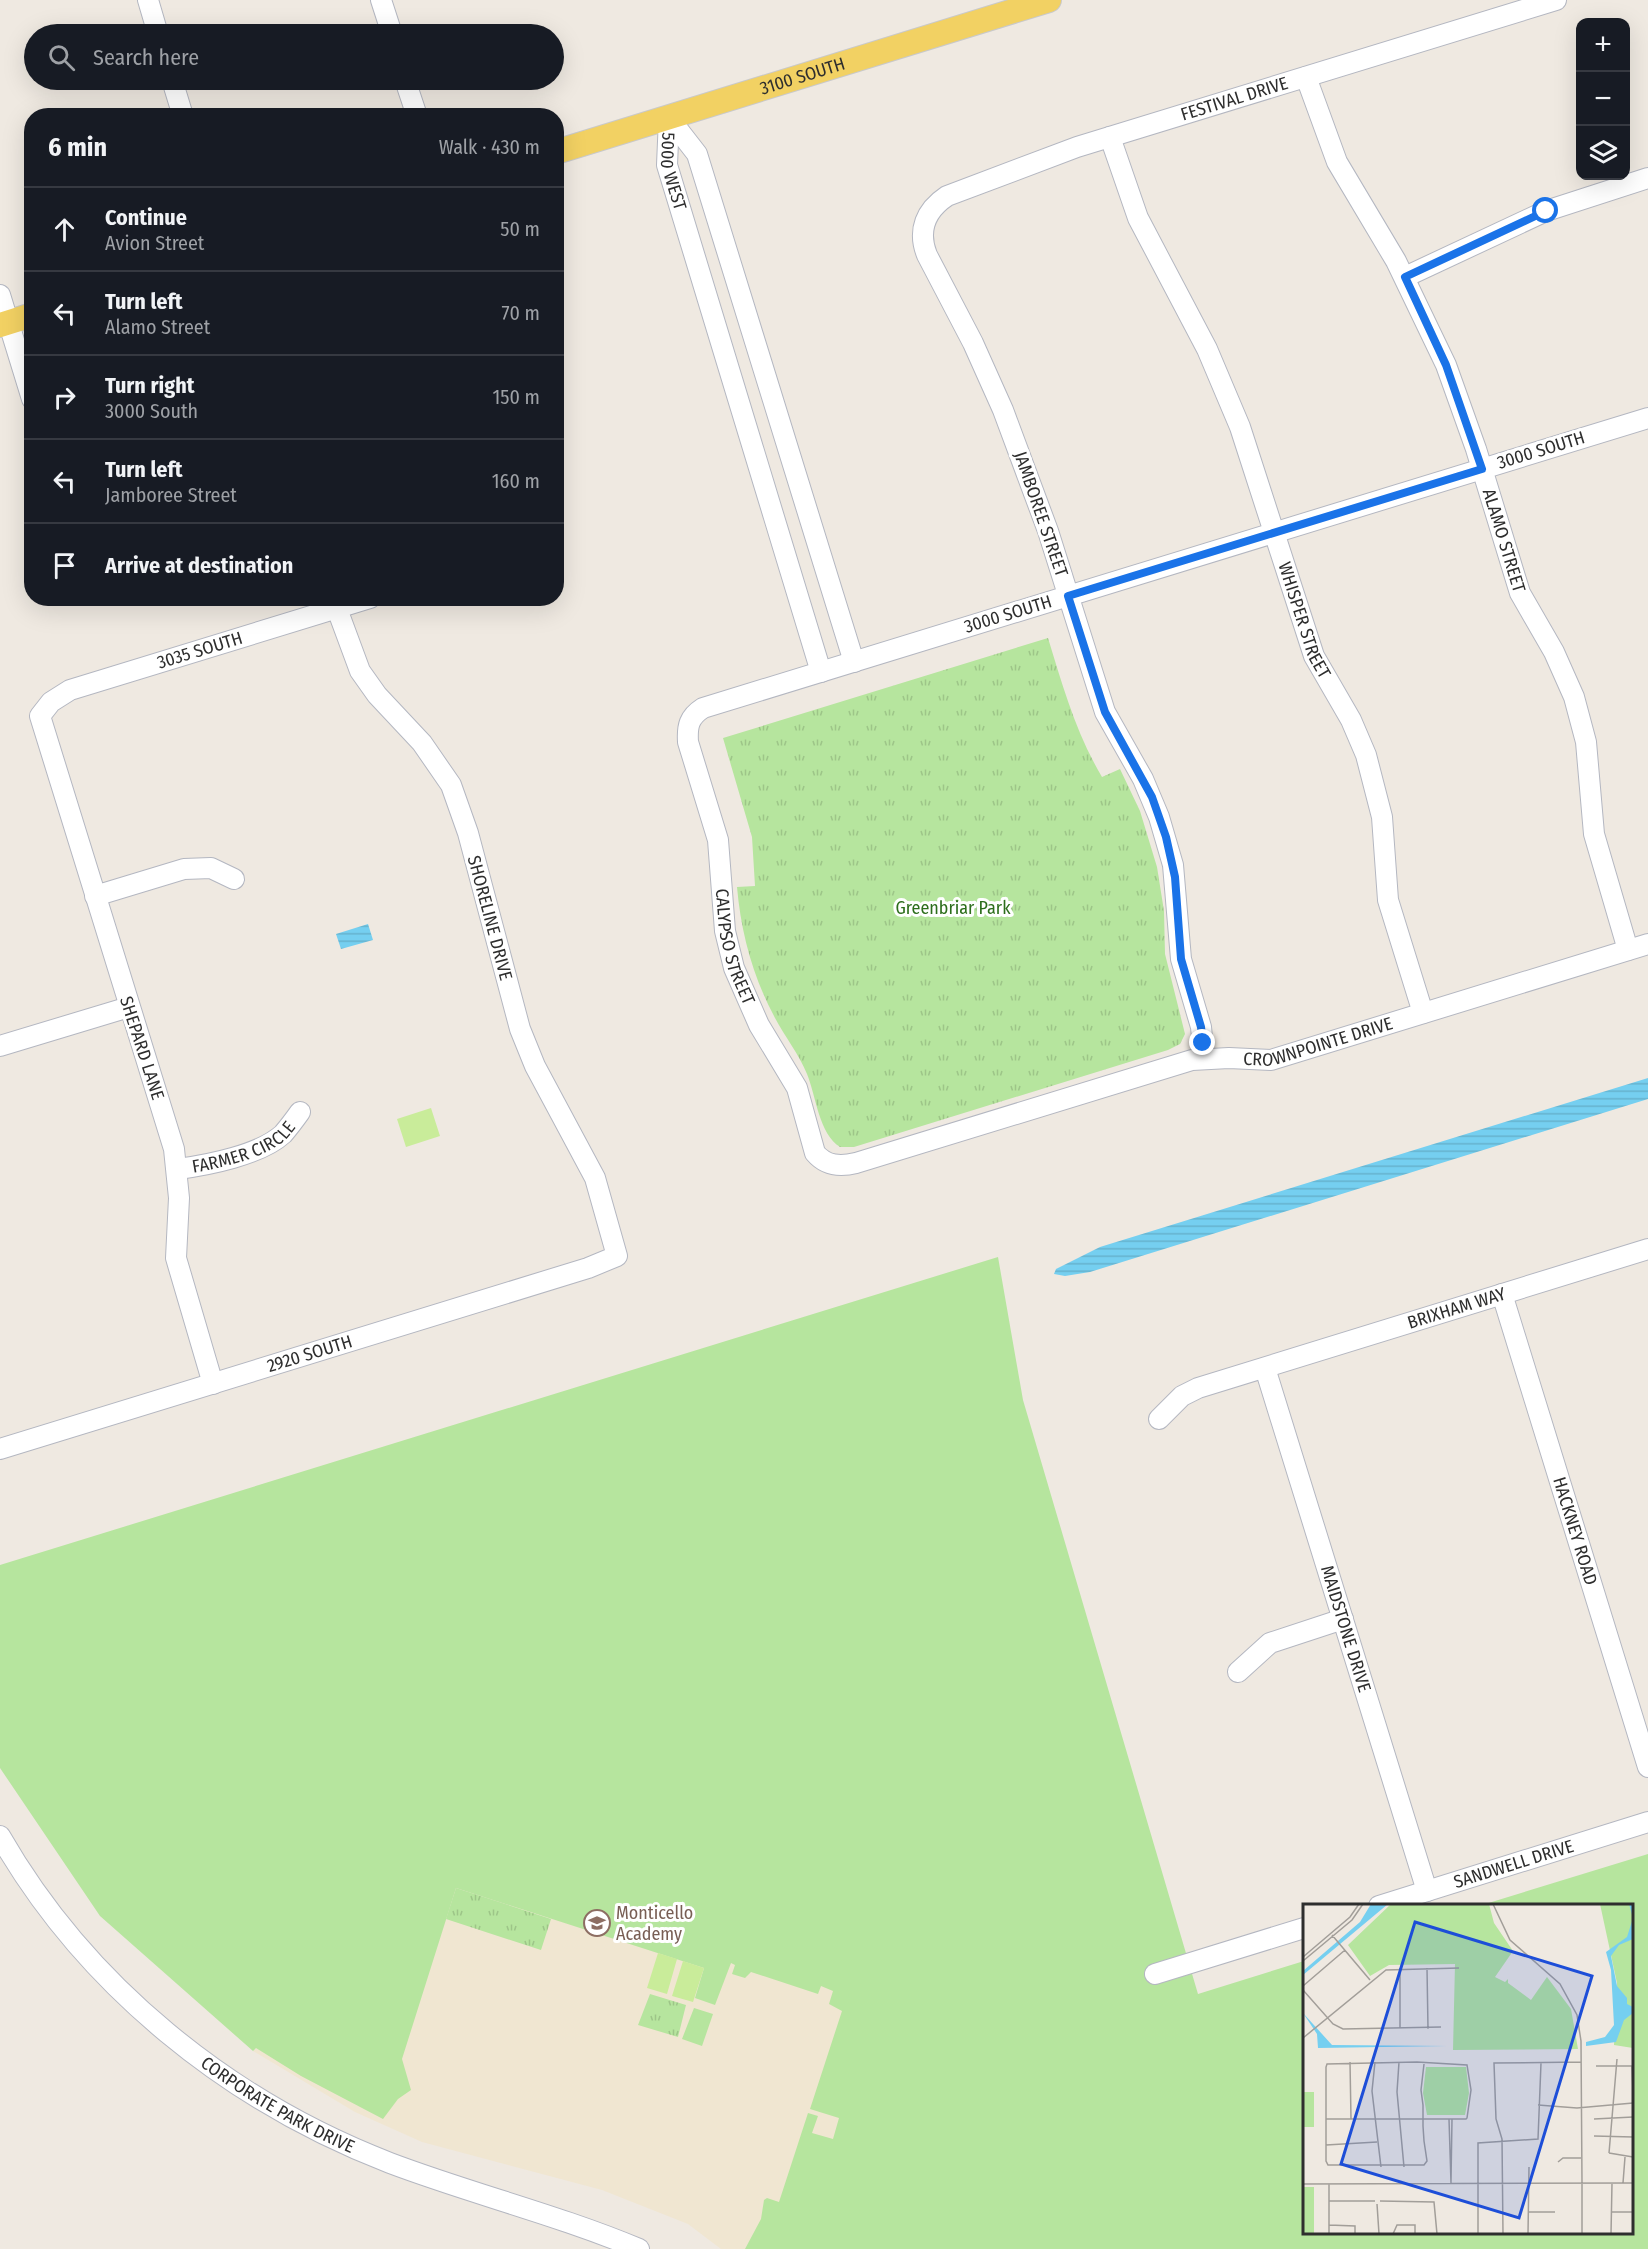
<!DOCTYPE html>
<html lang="en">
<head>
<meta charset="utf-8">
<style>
  :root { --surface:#171b24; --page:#20242c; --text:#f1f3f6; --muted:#9ea1a6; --line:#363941 }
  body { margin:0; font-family:"Fira Sans Condensed",sans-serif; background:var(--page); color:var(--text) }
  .controls { position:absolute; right:18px; top:18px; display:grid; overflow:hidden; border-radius:12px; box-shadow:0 6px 24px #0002 }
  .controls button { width:54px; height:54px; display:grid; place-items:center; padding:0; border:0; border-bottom:2px solid var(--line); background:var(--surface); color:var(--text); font:30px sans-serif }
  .stop { position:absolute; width:18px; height:18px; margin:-14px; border:4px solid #1a73e8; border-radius:50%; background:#fff }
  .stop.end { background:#1a73e8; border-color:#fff; box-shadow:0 2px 6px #0008 }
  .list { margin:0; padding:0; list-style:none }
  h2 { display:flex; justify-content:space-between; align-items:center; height:78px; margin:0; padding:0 24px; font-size:26px }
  h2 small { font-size:20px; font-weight:400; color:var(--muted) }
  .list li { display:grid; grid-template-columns:39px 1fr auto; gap:18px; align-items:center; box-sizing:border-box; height:84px; padding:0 24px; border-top:2px solid var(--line) }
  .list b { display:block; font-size:22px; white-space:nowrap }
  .list p { margin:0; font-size:20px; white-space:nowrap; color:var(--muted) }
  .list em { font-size:20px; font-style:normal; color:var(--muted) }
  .icon { flex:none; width:33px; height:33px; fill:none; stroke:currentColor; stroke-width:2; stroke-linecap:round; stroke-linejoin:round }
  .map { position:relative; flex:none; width:1648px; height:2249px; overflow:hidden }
  .search { position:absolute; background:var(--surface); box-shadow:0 6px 24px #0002; left:24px; top:24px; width:540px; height:66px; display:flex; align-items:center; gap:15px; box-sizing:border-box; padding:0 21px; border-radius:33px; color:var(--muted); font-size:22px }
  .panel { position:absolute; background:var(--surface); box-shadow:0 6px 24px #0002; left:24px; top:108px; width:540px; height:498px; border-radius:24px }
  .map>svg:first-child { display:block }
  .education { fill:#f0e6d1 }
  .grass { fill:#b6e59e }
  .park { fill:url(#park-tufts) }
  .pitch { fill:#c9ec9a }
  .water { fill:url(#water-rules) }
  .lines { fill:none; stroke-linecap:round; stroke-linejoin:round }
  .minor-casing { stroke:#b4b7c1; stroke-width:22 }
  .major-casing { stroke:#c9c9c9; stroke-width:26 }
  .minor { stroke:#fff; stroke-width:20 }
  .major { stroke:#f2d163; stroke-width:24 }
  .route { stroke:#1a73e8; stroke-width:8 }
  .labels { text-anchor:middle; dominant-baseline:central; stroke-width:6; stroke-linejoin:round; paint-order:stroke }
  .street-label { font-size:18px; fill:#2e2e2e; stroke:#fff }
  .park-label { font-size:18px; fill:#2c6e1b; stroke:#fff }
  .education-label { font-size:18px; fill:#785e54; stroke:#fff; text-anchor:start }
  .inset-road { fill:none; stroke:#a29e99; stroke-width:1.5 }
  .view { fill:#1d4ed8; fill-opacity:0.15; stroke:#1d4ed8; stroke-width:3 }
  .inset-edge { fill:none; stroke:#2e2e2e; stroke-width:3 }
</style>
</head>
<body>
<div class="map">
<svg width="1648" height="2249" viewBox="0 0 1648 2249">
  <defs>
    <pattern id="park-tufts" width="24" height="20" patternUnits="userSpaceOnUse" patternTransform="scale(1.5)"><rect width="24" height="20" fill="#b6e59e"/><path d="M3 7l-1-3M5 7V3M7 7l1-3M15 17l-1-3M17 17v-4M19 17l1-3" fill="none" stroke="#9dc588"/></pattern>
    <pattern id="water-rules" width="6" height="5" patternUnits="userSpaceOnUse" patternTransform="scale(1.5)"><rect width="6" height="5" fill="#75cff0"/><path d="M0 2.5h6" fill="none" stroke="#66b2ce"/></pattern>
  </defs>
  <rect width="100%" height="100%" fill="#efe9e1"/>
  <path class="education" d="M 442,1796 L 818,1833 L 892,2074 L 769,2249 L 721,2249 L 688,2224 L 602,2190 L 422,2142 L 355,2112 L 253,2051 Z"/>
  <path class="grass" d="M 998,1257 L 1023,1400 L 1198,1994 L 1304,1961 L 1304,2232 L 1632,2232 L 1632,1906 L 1482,1905 L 1648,1854 L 1648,2249 L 745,2249 L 761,2219 L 764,2200 L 767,2198 L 779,2202 L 808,2113 L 818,2116 L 812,2133 L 833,2139 L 839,2118 L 810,2109 L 842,2011 L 829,2004 L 833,1991 L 821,1986 L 818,1994 L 751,1972 L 745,1978 L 732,1974 L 735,1965 L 731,1963 L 715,2005 L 695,1998 L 704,1968 L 456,1888 L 402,2059 L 411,2090 L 398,2099 L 383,2119 L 301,2076 L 256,2048 L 253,2051 L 100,1916 L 0,1768 L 0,1565 Z
    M 694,2008 L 713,2014 L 702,2046 L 682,2039 Z"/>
  <path class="park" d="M 1048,638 C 1063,687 1076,733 1102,777 L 1120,769 L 1140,811 L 1157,867 L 1164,911 L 1165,954 L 1185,1034 L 1180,1044 L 1168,1050 L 854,1147 L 840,1147 C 819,1134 816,1096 807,1074 C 799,1054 785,1037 775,1018 C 753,977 741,933 737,887 L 755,886 L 752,837 L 723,738 Z
    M 456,1888 L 551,1919 L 541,1950 L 446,1919 Z
    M 650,1994 L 686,2005 L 678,2037 L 638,2025 Z"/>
  <path class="pitch" d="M 431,1108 L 440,1136 L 406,1147 L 397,1119 Z
    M 658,1953 L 677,1959 L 667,1994 L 647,1988 Z
    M 683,1961 L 704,1968 L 693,2002 L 672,1996 Z"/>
  <path class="water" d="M 368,924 L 373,940 L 341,949 L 336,934 Z
    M 1648,1078 L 1648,1099 L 1090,1272 L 1065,1276 L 1054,1274 L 1056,1269 L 1100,1247 Z"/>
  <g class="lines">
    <defs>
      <g id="minor">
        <path d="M 148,0 L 158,34"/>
        <path d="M 381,0 L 392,34"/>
        <path id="s1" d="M 1306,77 L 1337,162 L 1396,261 L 1446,365 L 1476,449 L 1520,593 L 1554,652 L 1574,697 L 1586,742 L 1594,834 L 1628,950"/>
        <path d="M 172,80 L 183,116"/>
        <path d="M 405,80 L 417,116"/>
        <path d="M 669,118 L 697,154 L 854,662"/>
        <path id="s2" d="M 669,118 L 667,165 L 821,672"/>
        <path id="s3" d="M 1110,137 L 1138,218 L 1207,349 L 1240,427 L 1314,656 L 1351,720 L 1366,755 L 1382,817 L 1388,900 L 1423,1013"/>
        <path d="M 1405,277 L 1546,211 L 1648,178"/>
        <path d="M 0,295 L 32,399"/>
        <path id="s4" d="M 1648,418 L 703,708 C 689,717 687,726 688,742 L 718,840 L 725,931 L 734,968 L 759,1025 L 797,1088 L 815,1153 C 826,1166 840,1167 856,1163 L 1192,1060 L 1229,1058 L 1271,1060 L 1648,944"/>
        <path d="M 95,896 L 184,869 L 211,868 L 234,879"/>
        <path d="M 0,1046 L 129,1007"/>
        <path id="s5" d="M 1204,1058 L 1201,1027 L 1181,959 L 1173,865 L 1159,817 L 1143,779 L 1105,712 L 1048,531 L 1003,410 L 973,343 L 927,255 C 917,230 926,210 947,196 L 1077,147 L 1556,0"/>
        <path id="s6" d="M 178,1169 C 208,1165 260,1155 283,1134 C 289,1127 295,1119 300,1112"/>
        <path id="s7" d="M 1502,1294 L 1648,1767"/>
        <path id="s8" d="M 1265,1368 L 1427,1891"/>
        <path id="s9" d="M 213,1384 L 176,1258 L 179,1198 L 174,1149 L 40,716 L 51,702 L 70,690 L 370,598"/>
        <path id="s10" d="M 1159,1419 L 1182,1396 L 1198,1388 L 1648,1249"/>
        <path id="s11" d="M 0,1449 L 588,1268 L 617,1256 L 595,1178 L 535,1066 L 520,1029 L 468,833 L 451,785 L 422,743 L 377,695 L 360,671 L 333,598"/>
        <path d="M 1238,1672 L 1270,1643 L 1343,1619"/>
        <path id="s12" d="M 0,1836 C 86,1986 229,2101 390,2163 C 472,2194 558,2215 639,2249"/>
        <path id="s13" d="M 1379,1906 L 1648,1822"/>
        <path d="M 1155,1974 L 1304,1928"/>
      </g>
      <g id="major">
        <path id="s14" d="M 556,152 L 1049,0"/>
        <path d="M 0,325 L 32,315"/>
      </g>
    </defs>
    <use href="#minor" class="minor-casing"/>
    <use href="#major" class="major-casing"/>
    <use href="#minor" class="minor"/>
    <use href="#major" class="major"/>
  </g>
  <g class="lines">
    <path class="route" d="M 1203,1043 L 1201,1027 L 1181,959 L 1175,877 L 1166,837 L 1152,797 L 1105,712 L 1068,596 L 1482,469 L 1446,365 L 1405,277 L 1546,211"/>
  </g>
  <defs>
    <symbol id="school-ring" viewBox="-11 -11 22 22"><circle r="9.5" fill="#fff" stroke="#8d6e63" stroke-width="1.5"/><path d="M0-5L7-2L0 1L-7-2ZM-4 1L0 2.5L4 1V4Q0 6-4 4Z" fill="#8d6e63"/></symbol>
  </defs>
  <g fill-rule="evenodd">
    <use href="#school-ring" x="582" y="1908" width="30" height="30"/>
  </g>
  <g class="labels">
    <g class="street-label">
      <text stroke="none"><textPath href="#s14" startOffset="258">3100 SOUTH</textPath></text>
      <text stroke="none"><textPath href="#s5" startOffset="1228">FESTIVAL DRIVE</textPath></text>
      <text stroke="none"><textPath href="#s2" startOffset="54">5000 WEST</textPath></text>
      <text transform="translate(1541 450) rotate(-17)">3000 SOUTH</text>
      <text transform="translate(1041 514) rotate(71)">JAMBOREE STREET</text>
      <text stroke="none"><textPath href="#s1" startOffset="506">ALAMO STREET</textPath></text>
      <text transform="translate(1008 614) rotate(-17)">3000 SOUTH</text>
      <text stroke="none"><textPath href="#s3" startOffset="522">WHISPER STREET</textPath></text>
      <text stroke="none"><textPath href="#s9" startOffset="870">3035 SOUTH</textPath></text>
      <text transform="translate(490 918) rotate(75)">SHORELINE DRIVE</text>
      <text stroke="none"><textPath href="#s4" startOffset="1239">CALYPSO STREET</textPath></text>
      <text stroke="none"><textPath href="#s4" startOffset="1988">CROWNPOINTE DRIVE</textPath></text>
      <text transform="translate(142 1048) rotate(72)">SHEPARD LANE</text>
      <text stroke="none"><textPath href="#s6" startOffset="70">FARMER CIRCLE</textPath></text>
      <text stroke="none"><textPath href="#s10" startOffset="321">BRIXHAM WAY</textPath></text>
      <text stroke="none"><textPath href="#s11" startOffset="324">2920 SOUTH</textPath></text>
      <text stroke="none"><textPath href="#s7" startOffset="248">HACKNEY ROAD</textPath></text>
      <text stroke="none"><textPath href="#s8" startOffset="273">MAIDSTONE DRIVE</textPath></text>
      <text stroke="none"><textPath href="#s13" startOffset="141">SANDWELL DRIVE</textPath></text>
      <text stroke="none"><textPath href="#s12" startOffset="392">CORPORATE PARK DRIVE</textPath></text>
    </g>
    <g class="park-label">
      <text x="953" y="908">Greenbriar Park</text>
    </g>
    <g class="education-label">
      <text x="616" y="1913">Monticello<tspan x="616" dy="21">Academy</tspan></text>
    </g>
  </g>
  <g transform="translate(1303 1904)">
    <rect width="330" height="330" fill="#efe9e1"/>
    <path d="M 88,0 L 186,0 L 191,19 L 210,47 L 192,73 L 202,78 L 205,75 L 205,79 L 228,96 L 244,73 L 268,105 L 275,145 L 150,146 L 152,60 L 86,61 L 67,72 L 45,41 ZM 297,0 L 330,0 L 330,144 L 311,141 L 314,79 ZM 0,188 L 11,188 L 11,223 L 0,223 Z" fill="#b6e59e"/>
    <path d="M 123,163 L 163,163 L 166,189 L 162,211 L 124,211 L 120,189 ZM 0,283 L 11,283 L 11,330 L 0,330 Z" fill="#b6e59e"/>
    <path d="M 68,0 L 85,0 L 0,71 L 0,67 L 57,18 ZM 326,0 L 330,0 L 330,35 L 316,41 L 308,52 L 314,82 L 324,94 L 324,100 L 330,103 L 330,109 L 321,116 L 313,138 L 283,142 L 283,138 L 302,133 L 311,121 L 308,66 L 303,48 L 324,33 L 330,14 ZM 0,109 L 29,141 L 144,142 L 15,144 L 14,130 Z" fill="#75cff0"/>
    <path class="inset-road" d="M 190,0 L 207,36 L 257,80 L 274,111 L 278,137 L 279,279M 29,31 L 67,76M 0,53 L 47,13 L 56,0M 0,57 L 49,16 L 60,0M 97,64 L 97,125M 124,64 L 125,125M 0,82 L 42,46M 0,86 L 30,120 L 40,125 L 138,123M 0,134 L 83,66 L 156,64M 47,158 L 48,215M 72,158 L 69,187 L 78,263M 96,158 L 94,188 L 101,263M 293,162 L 330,162M 329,162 L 330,188M 235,201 L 274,204 L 330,199M 23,215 L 163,215 L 164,214 L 168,186 L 164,161 L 114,158 L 24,160 L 23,163 L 23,257 L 25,261 L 121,261 L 124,257 L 121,237 L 120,222 L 120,201 L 118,186 L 121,160M 146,215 L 148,279M 291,215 L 330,213M 291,232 L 330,233M 23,241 L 74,238M 306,249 L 314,155M 306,249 L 330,253M 255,258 L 260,254 L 278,254M 148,277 L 149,215M 279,279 L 279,330M 320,279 L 322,253M 0,280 L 330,279M 26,280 L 26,330M 26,297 L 72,297M 77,297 L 131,298 L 134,330M 74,300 L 76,330M 225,308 L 252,308M 308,308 L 330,308M 26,321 L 52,322 L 52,330M 90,330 L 94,321 L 112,321 L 112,330M 175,330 L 175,239 L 235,235 L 238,159M 200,330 L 199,235 L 193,215 L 191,159 L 278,158M 225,330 L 226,263M 308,330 L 309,279"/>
    <path class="view" d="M 112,18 L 289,72 L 216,314 L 38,260 Z"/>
    <rect width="330" height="330" class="inset-edge"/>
  </g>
</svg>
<div class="controls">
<button>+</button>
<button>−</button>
<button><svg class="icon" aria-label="layers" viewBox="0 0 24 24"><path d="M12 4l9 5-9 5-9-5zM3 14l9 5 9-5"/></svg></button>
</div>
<div class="stop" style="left:1546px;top:211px"></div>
<div class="stop end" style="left:1203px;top:1043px"></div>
<div class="search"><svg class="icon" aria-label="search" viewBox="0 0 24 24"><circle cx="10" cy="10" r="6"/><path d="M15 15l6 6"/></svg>Search here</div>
<section class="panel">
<h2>6 min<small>Walk · 430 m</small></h2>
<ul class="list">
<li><svg class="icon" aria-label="ahead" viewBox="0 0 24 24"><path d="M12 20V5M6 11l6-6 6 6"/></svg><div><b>Continue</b><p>Avion Street</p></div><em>50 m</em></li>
<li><svg class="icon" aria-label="left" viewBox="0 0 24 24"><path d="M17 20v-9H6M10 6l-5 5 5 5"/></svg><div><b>Turn left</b><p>Alamo Street</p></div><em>70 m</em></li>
<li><svg class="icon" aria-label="right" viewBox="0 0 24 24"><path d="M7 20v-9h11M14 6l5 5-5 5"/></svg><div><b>Turn right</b><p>3000 South</p></div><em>150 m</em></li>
<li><svg class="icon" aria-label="left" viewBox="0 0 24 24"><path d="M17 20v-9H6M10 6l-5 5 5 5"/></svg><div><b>Turn left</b><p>Jamboree Street</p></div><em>160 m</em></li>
<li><svg class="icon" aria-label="arrive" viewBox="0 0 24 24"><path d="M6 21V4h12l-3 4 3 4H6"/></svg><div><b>Arrive at destination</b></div></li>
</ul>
</section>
</div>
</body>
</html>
